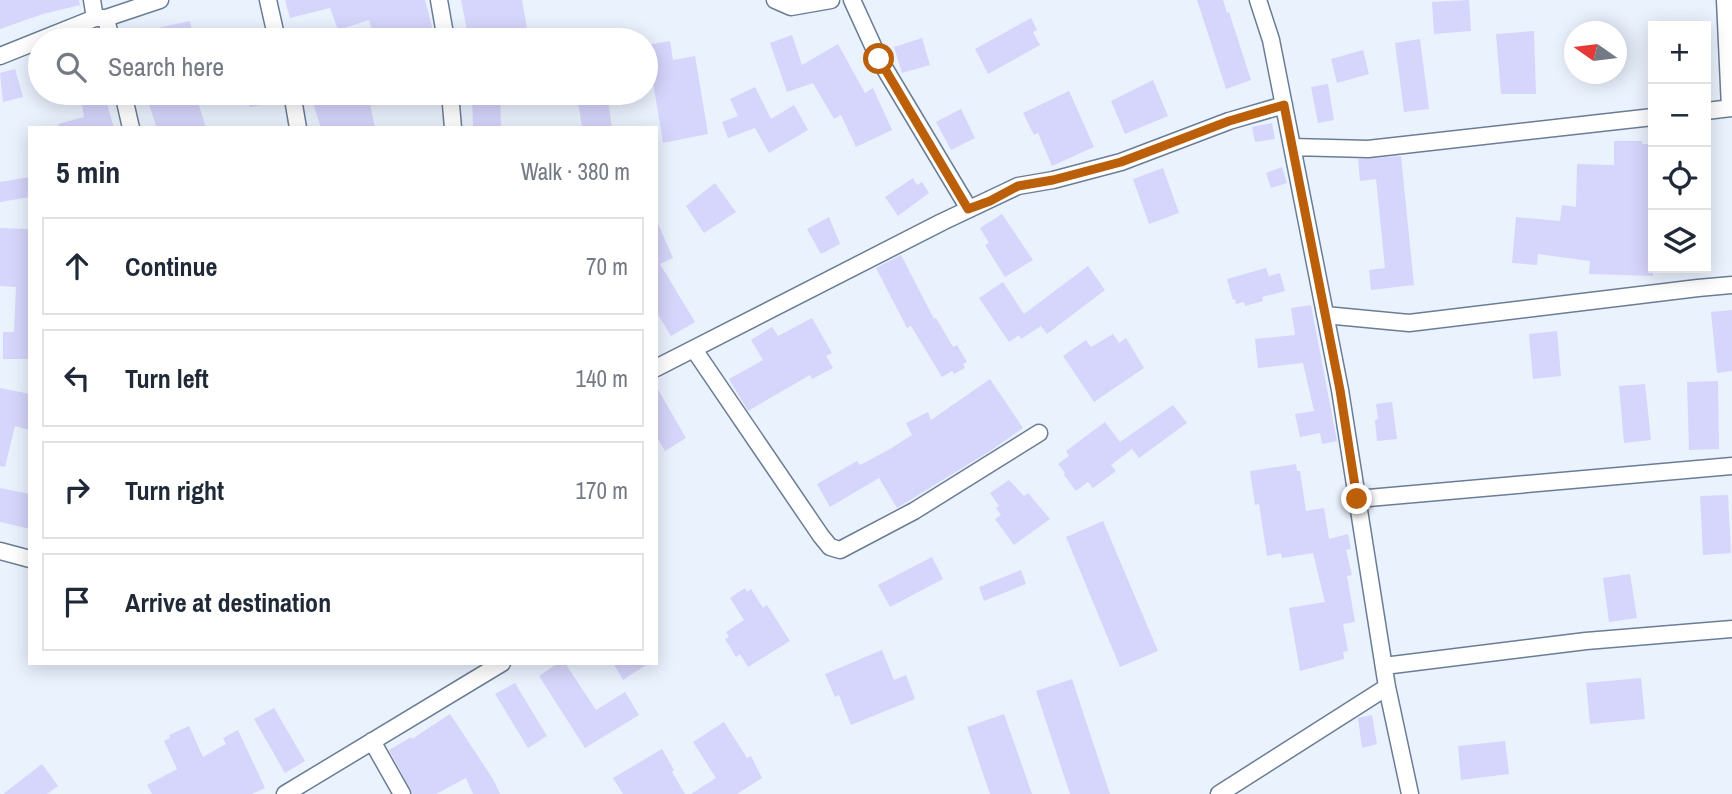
<!DOCTYPE html>
<html lang="en">
<head>
<meta charset="utf-8">
<style>
  :root { --surface:#fff; --page:#f6f6f7; --text:#1f2937; --muted:#747a83; --line:#e0e1e3 }
  body { margin:0; font-family:"Archivo Narrow",sans-serif; background:var(--page); color:var(--text) }
  .controls { position:absolute; right:21px; top:21px; display:grid; overflow:hidden; border-radius:0px; box-shadow:0 4px 18px #0003 }
  .controls button { width:63px; height:63px; display:grid; place-items:center; padding:0; border:0; border-bottom:2px solid var(--line); background:var(--surface); color:var(--text); font:35px sans-serif }
  .compass { position:absolute; left:1564px; top:21px; width:63px; height:63px; border-radius:50%; background:var(--surface); box-shadow:0 4px 18px #0003; rotate:284deg }
  .stop { position:absolute; width:21px; height:21px; margin:-16px; border:5px solid #bb5f0b; border-radius:50%; background:#fff }
  .stop.end { background:#bb5f0b; border-color:#fff; box-shadow:0 2px 7px #0008 }
  .list { margin:0; padding:0; list-style:none }
  h2 { display:flex; justify-content:space-between; align-items:center; height:91px; margin:0; padding:0 28px; font-size:30px }
  h2 small { font-size:23px; font-weight:400; color:var(--muted) }
  .list li { display:grid; grid-template-columns:46px 1fr auto; gap:21px; align-items:center; box-sizing:border-box; height:98px; margin:0 14px 14px; padding:0 14px; border:2px solid var(--line); border-radius:0px }
  .list b { display:block; font-size:26px; white-space:nowrap }
  .list em { font-size:23px; font-style:normal; color:var(--muted) }
  .icon { flex:none; width:38px; height:38px; fill:none; stroke:currentColor; stroke-width:2; stroke-linecap:round; stroke-linejoin:round }
  .map { position:relative; flex:none; width:1732px; height:794px; overflow:hidden }
  .search { position:absolute; background:var(--surface); box-shadow:0 4px 18px #0003; left:28px; top:28px; width:630px; height:77px; display:flex; align-items:center; gap:18px; box-sizing:border-box; padding:0 24px; border-radius:38px; color:var(--muted); font-size:26px }
  .panel { position:absolute; background:var(--surface); box-shadow:0 4px 18px #0003; left:28px; top:126px; width:630px; height:539px; border-radius:0px }
  .map>svg:first-child { display:block }
  .building { fill:#d6d5fb }
  .lines { fill:none; stroke-linecap:round; stroke-linejoin:round }
  .minor-casing { stroke:#6a7d95; stroke-width:19 }
  .minor { stroke:#fff; stroke-width:16 }
  .route { stroke:#bb5f0b; stroke-width:9 }
</style>
</head>
<body>
<div class="map">
<svg width="1732" height="794" viewBox="0 0 1732 794">
  <rect width="100%" height="100%" fill="#eaf2fe"/>
  <path class="building" d="M 0,0 L 79,0 L 80,5 L 43,14 L 0,29 Z
    M 285,0 L 425,0 L 434,34 L 414,40 L 374,40 L 369,20 L 338,30 L 330,8 L 290,18 Z
    M 461,0 L 522,0 L 529,40 L 469,40 Z
    M 1197,0 L 1223,0 L 1227,13 L 1229,12 L 1251,80 L 1226,89 Z
    M 1469,0 L 1471,31 L 1434,34 L 1432,2 Z
    M 1031,18 L 1037,30 L 1033,32 L 1040,45 L 988,74 L 975,49 Z
    M 190,21 L 194,40 L 130,40 L 130,34 Z
    M 1534,31 L 1536,94 L 1501,94 L 1496,34 Z
    M 792,35 L 802,65 L 838,44 L 865,93 L 873,88 L 892,130 L 856,147 L 841,115 L 834,119 L 813,83 L 787,92 L 770,43 Z
    M 922,38 L 930,65 L 902,73 L 894,47 Z
    M 1420,39 L 1429,109 L 1404,112 L 1395,43 Z
    M 670,41 L 673,60 L 695,56 L 708,134 L 663,143 L 647,45 Z
    M 1363,50 L 1369,74 L 1337,83 L 1331,59 Z
    M 15,69 L 23,97 L 3,102 L 0,73 Z
    M 1153,80 L 1168,116 L 1125,134 L 1111,101 Z
    M 1328,84 L 1334,120 L 1318,123 L 1311,87 Z
    M 755,87 L 771,119 L 794,105 L 808,130 L 769,153 L 755,128 L 728,138 L 722,122 L 738,116 L 730,99 Z
    M 1069,91 L 1094,147 L 1052,166 L 1038,133 L 1034,135 L 1023,113 Z
    M 80,93 L 113,93 L 114,103 L 107,104 L 114,128 L 59,128 L 58,124 L 84,117 Z
    M 145,93 L 159,93 L 160,97 L 172,93 L 195,93 L 206,128 L 157,128 Z
    M 246,93 L 282,93 L 283,101 L 250,107 Z
    M 310,93 L 368,93 L 375,128 L 321,128 Z
    M 472,93 L 500,93 L 501,128 L 473,128 Z
    M 577,93 L 607,93 L 612,128 L 582,128 Z
    M 961,109 L 975,138 L 951,150 L 936,122 Z
    M 1272,123 L 1275,139 L 1255,142 L 1252,127 Z
    M 1614,141 L 1642,141 L 1642,144 L 1653,144 L 1653,276 L 1589,274 L 1590,261 L 1538,254 L 1537,265 L 1512,263 L 1516,217 L 1560,221 L 1562,205 L 1576,207 L 1577,164 L 1614,165 Z
    M 1401,156 L 1414,285 L 1371,290 L 1369,270 L 1385,268 L 1376,179 L 1360,181 L 1358,159 Z
    M 1282,167 L 1287,183 L 1271,188 L 1266,173 Z
    M 1163,168 L 1179,213 L 1149,224 L 1133,179 Z
    M 30,177 L 30,197 L 0,202 L 0,182 Z
    M 913,178 L 917,185 L 922,182 L 929,193 L 898,216 L 885,197 Z
    M 715,183 L 736,212 L 704,233 L 686,206 Z
    M 1002,214 L 1033,260 L 1005,277 L 985,245 L 989,243 L 980,228 Z
    M 829,217 L 840,244 L 821,254 L 807,229 Z
    M 656,219 L 673,258 L 660,264 L 695,322 L 671,336 L 656,311 Z
    M 0,228 L 30,229 L 30,359 L 3,359 L 3,332 L 14,332 L 16,287 L 0,286 Z
    M 901,255 L 934,319 L 936,318 L 953,347 L 957,345 L 967,362 L 963,364 L 965,368 L 954,374 L 952,371 L 942,377 L 911,326 L 907,328 L 876,268 Z
    M 1088,266 L 1105,290 L 1047,334 L 1041,326 L 1021,339 L 1019,335 L 1009,342 L 979,298 L 1003,282 L 1024,314 Z
    M 1266,268 L 1269,276 L 1280,273 L 1285,291 L 1262,297 L 1263,301 L 1245,306 L 1244,302 L 1236,304 L 1235,299 L 1233,300 L 1227,279 Z
    M 1311,305 L 1337,441 L 1322,444 L 1320,433 L 1300,437 L 1295,414 L 1314,411 L 1303,363 L 1258,368 L 1255,339 L 1295,335 L 1291,308 Z
    M 1732,310 L 1732,371 L 1717,373 L 1711,312 Z
    M 812,318 L 832,353 L 826,356 L 833,368 L 812,379 L 810,375 L 748,411 L 729,379 L 763,360 L 751,340 L 772,327 L 778,336 Z
    M 1557,331 L 1561,376 L 1533,379 L 1529,334 Z
    M 1113,334 L 1119,343 L 1126,338 L 1144,368 L 1094,402 L 1063,356 L 1086,340 L 1091,347 Z
    M 990,379 L 1023,428 L 990,451 L 897,508 L 879,478 L 830,507 L 817,484 L 857,461 L 860,465 L 890,449 L 912,435 L 906,423 L 928,412 L 931,420 Z
    M 1718,381 L 1719,449 L 1689,450 L 1687,382 Z
    M 1645,384 L 1651,440 L 1624,443 L 1619,386 Z
    M 656,386 L 686,438 L 665,451 L 656,436 Z
    M 0,388 L 30,394 L 30,430 L 15,426 L 5,467 L 0,466 Z
    M 1392,402 L 1397,439 L 1377,441 L 1375,420 L 1378,419 L 1376,404 Z
    M 1173,405 L 1187,423 L 1139,458 L 1132,449 L 1111,465 L 1116,471 L 1093,488 L 1088,482 L 1076,491 L 1064,475 L 1065,473 L 1058,464 L 1069,456 L 1066,451 L 1105,422 L 1120,442 Z
    M 1296,464 L 1297,471 L 1300,471 L 1306,511 L 1324,508 L 1329,539 L 1348,534 L 1351,549 L 1346,550 L 1352,575 L 1347,576 L 1355,622 L 1343,624 L 1348,651 L 1343,652 L 1344,659 L 1300,671 L 1289,608 L 1325,602 L 1313,553 L 1282,558 L 1281,553 L 1267,556 L 1259,504 L 1255,505 L 1250,471 Z
    M 1009,480 L 1024,496 L 1028,493 L 1050,519 L 1014,545 L 995,519 L 1001,515 L 996,508 L 999,506 L 990,493 Z
    M 0,488 L 30,494 L 30,529 L 0,522 Z
    M 1728,495 L 1731,553 L 1703,555 L 1700,496 Z
    M 1103,521 L 1158,651 L 1120,667 L 1066,537 Z
    M 932,557 L 943,579 L 890,607 L 878,585 Z
    M 1021,570 L 1026,584 L 984,601 L 979,587 Z
    M 1630,574 L 1637,618 L 1609,622 L 1603,578 Z
    M 745,588 L 747,592 L 751,589 L 763,608 L 767,605 L 790,641 L 748,667 L 740,654 L 736,657 L 725,639 L 729,637 L 726,632 L 744,620 L 730,598 Z
    M 882,650 L 894,680 L 906,675 L 915,699 L 851,725 L 839,695 L 835,697 L 825,674 Z
    M 558,663 L 565,663 L 596,710 L 625,692 L 639,715 L 585,748 L 539,676 Z
    M 613,663 L 649,663 L 623,680 Z
    M 1641,678 L 1645,719 L 1590,724 L 1586,683 Z
    M 1072,679 L 1110,794 L 1070,794 L 1036,691 Z
    M 515,683 L 547,736 L 528,748 L 495,694 Z
    M 274,708 L 305,761 L 285,773 L 254,719 Z
    M 450,714 L 493,779 L 500,794 L 473,794 L 466,778 L 436,794 L 413,794 L 389,750 L 411,737 L 412,739 Z
    M 1004,714 L 1032,794 L 990,794 L 967,727 Z
    M 1372,715 L 1377,744 L 1362,748 L 1358,718 Z
    M 724,722 L 747,758 L 751,756 L 762,778 L 737,794 L 691,794 L 716,778 L 693,742 Z
    M 189,726 L 203,757 L 226,744 L 223,738 L 238,730 L 265,788 L 252,794 L 152,794 L 147,785 L 177,769 L 164,741 L 170,738 L 169,735 Z
    M 1505,741 L 1509,774 L 1461,780 L 1458,746 Z
    M 662,749 L 674,770 L 672,772 L 685,794 L 623,794 L 613,778 Z
    M 42,764 L 58,786 L 47,794 L 3,794 Z"/>
  <g class="lines">
    <defs>
      <path id="minor" d="M 92,0 L 95,18
        M 268,0 L 277,40
        M 439,0 L 446,40
        M 775,0 L 791,7 L 831,0
        M 852,0 L 879,59 L 969,209
        M 1258,0 L 1271,40 L 1340,390 L 1387,687 L 1410,794
        M 1725,0 L 1730,108
        M 106,18 L 111,40
        M 0,56 L 95,18 L 106,18 L 160,0
        M 123,93 L 131,128
        M 292,93 L 298,128
        M 450,93 L 453,128
        M 1706,111 L 1732,108
        M 1292,147 L 1368,149 L 1653,117
        M 1325,315 L 1409,323 L 1698,288 L 1732,285
        M 695,351 L 821,536 L 830,547 L 840,550 L 914,511 L 1039,433
        M 656,368 L 942,222 L 1018,186 L 1053,180 L 1121,162 L 1229,121 L 1284,105
        M 1357,499 L 1732,466
        M 0,551 L 30,559
        M 1384,666 L 1586,641 L 1732,629
        M 372,741 L 402,794
        M 285,794 L 502,663
        M 1219,794 L 1387,687"/>
    </defs>
    <use href="#minor" class="minor-casing"/>
    <use href="#minor" class="minor"/>
  </g>
  <g class="lines">
    <path class="route" d="M 879,59 L 968,209 L 990,201 L 1018,186 L 1053,180 L 1121,162 L 1229,121 L 1284,105 L 1340,390 L 1357,499"/>
  </g>
</svg>
<div class="controls">
<button>+</button>
<button>−</button>
<button><svg class="icon" aria-label="locate" viewBox="0 0 24 24"><circle cx="12" cy="12" r="6"/><path d="M12 2v4M12 18v4M2 12h4M18 12h4"/></svg></button>
<button><svg class="icon" aria-label="layers" viewBox="0 0 24 24"><path d="M12 4l9 5-9 5-9-5zM3 14l9 5 9-5"/></svg></button>
</div>
<svg class="compass" viewBox="-18 -18 36 36"><path d="M0-13l5 13h-10z" fill="#e53935"/><path d="M0 13l5-13h-10z" fill="#747a83"/></svg>
<div class="stop" style="left:879px;top:59px"></div>
<div class="stop end" style="left:1357px;top:499px"></div>
<div class="search"><svg class="icon" aria-label="search" viewBox="0 0 24 24"><circle cx="10" cy="10" r="6"/><path d="M15 15l6 6"/></svg>Search here</div>
<section class="panel">
<h2>5 min<small>Walk · 380 m</small></h2>
<ul class="list">
<li><svg class="icon" aria-label="ahead" viewBox="0 0 24 24"><path d="M12 20V5M6 11l6-6 6 6"/></svg><div><b>Continue</b></div><em>70 m</em></li>
<li><svg class="icon" aria-label="left" viewBox="0 0 24 24"><path d="M17 20v-9H6M10 6l-5 5 5 5"/></svg><div><b>Turn left</b></div><em>140 m</em></li>
<li><svg class="icon" aria-label="right" viewBox="0 0 24 24"><path d="M7 20v-9h11M14 6l5 5-5 5"/></svg><div><b>Turn right</b></div><em>170 m</em></li>
<li><svg class="icon" aria-label="arrive" viewBox="0 0 24 24"><path d="M6 21V4h12l-3 4 3 4H6"/></svg><div><b>Arrive at destination</b></div></li>
</ul>
</section>
</div>
</body>
</html>
